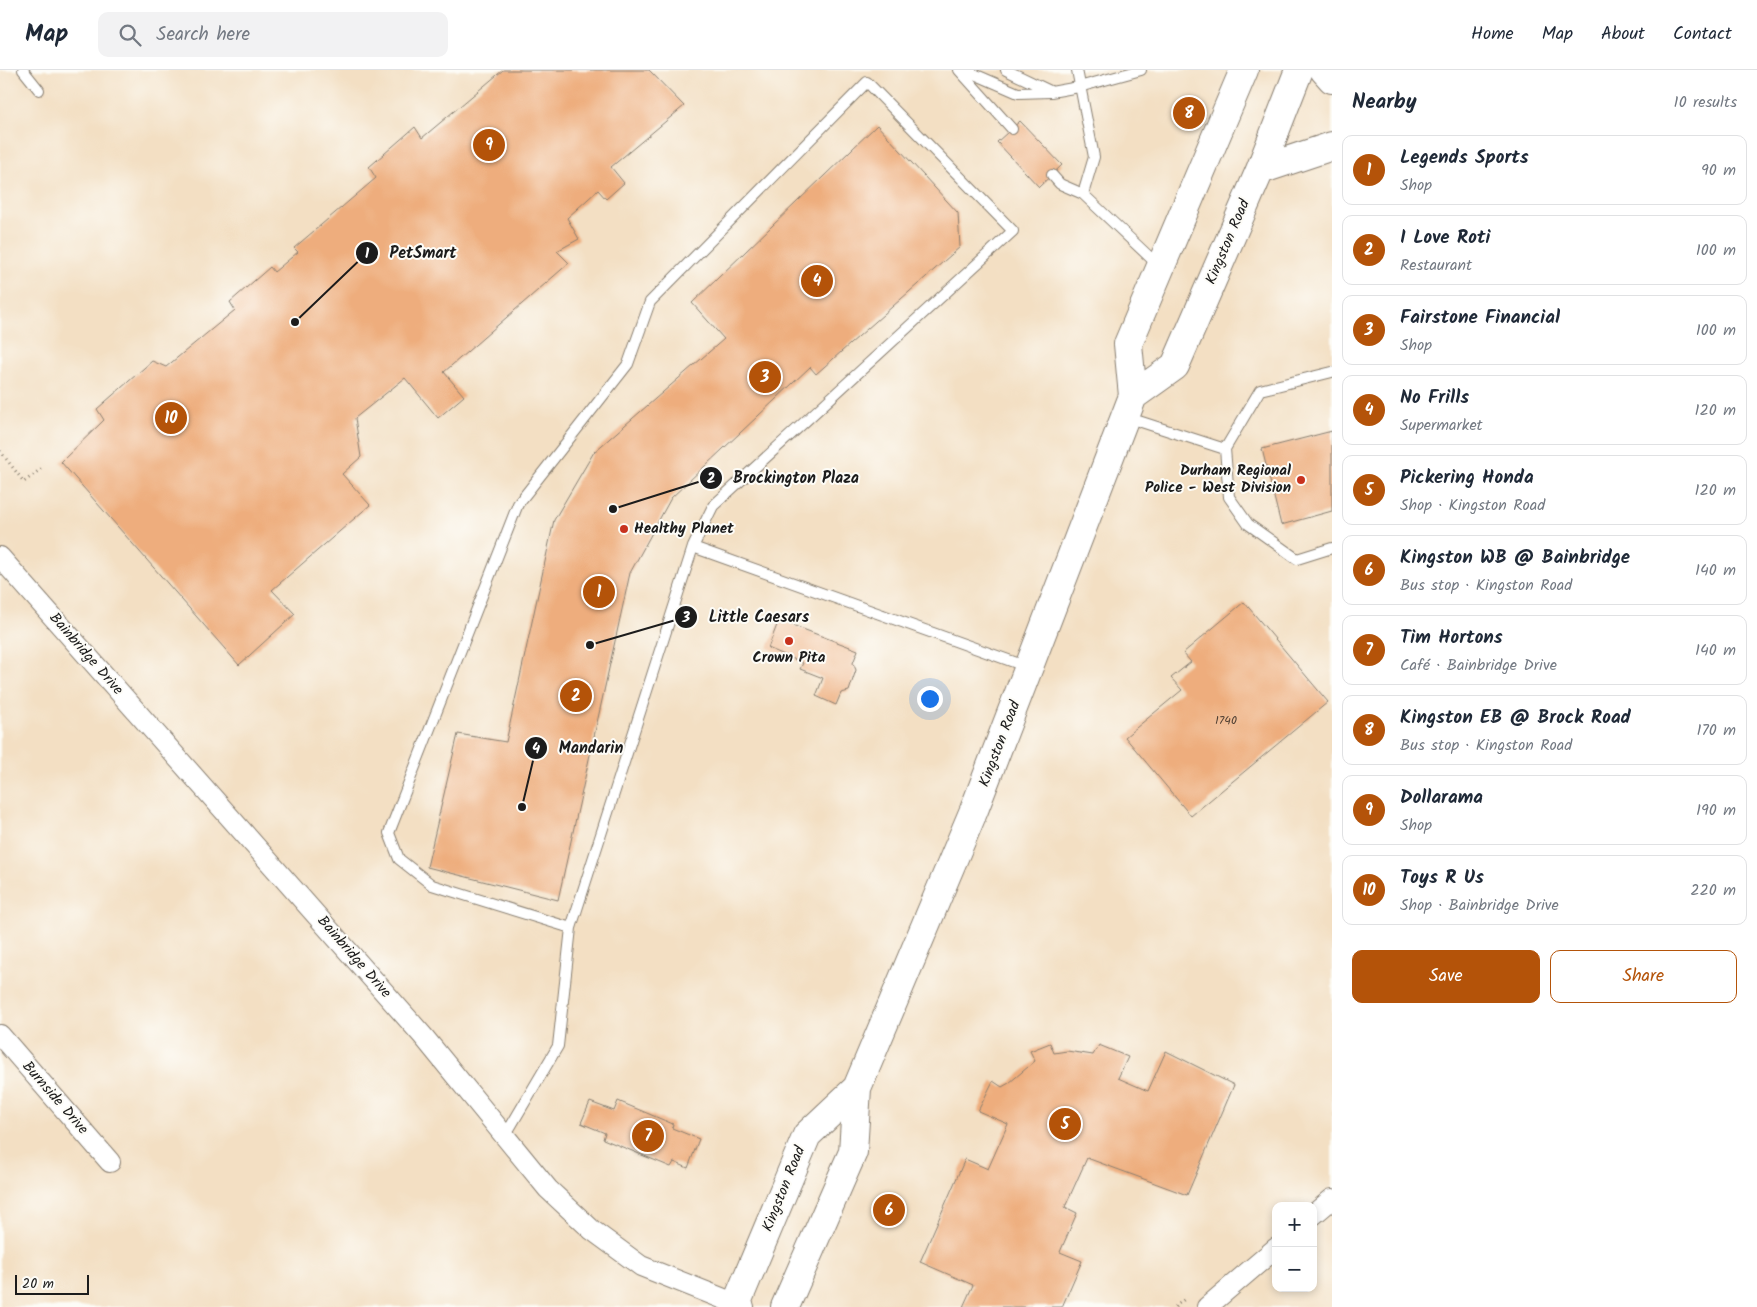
<!DOCTYPE html>
<html lang="en">
<head>
<meta charset="utf-8">
<style>
  :root { --surface:#fff; --page:#f2f2f3; --text:#1f2937; --muted:#747a83; --line:#e0e1e3; --accent:#b45309 }
  body { margin:0; font-family:Kalam,sans-serif; background:var(--page); color:var(--text) }
  .controls { position:absolute; right:15px; bottom:15px; display:grid; overflow:hidden; border-radius:10px; box-shadow:0 2px 8px #0003 }
  .controls button { width:45px; height:45px; display:grid; place-items:center; padding:0; border:0; border-bottom:1px solid var(--line); background:var(--surface); color:var(--text); font:25px sans-serif }
  .scale { position:absolute; left:15px; bottom:12px; width:74px; box-sizing:border-box; padding-left:5px; border:2px solid #1c1c1c; border-top:0; font-size:14px; line-height:18px; white-space:nowrap; color:#1c1c1c; -webkit-text-stroke:4px #fdfcf7; paint-order:stroke }
  .you { position:absolute; left:929px; top:628px; width:18px; height:18px; margin:-12px; border:4px solid #fff; border-radius:50%; background:#1a73e8; box-shadow:0 0 0 8px #1a73e833 }
  .badge { display:grid; place-items:center; width:32px; height:32px; border-radius:50%; background:var(--accent); color:#fff; font-size:16px; font-weight:700 }
  .pin { position:absolute; translate:-50% -50%; border:2px solid #fff; box-shadow:0 1px 5px #0006 }
  .list { margin:0; padding:0; list-style:none }
  h2 { display:flex; justify-content:space-between; align-items:center; height:65px; margin:0; padding:0 20px; font-size:21px }
  h2 small { font-size:16px; font-weight:400; color:var(--muted) }
  .list li { display:grid; grid-template-columns:32px 1fr auto; gap:15px; align-items:center; box-sizing:border-box; height:70px; margin:0 10px 10px; padding:0 10px; border:1px solid var(--line); border-radius:10px }
  .list b { display:block; font-size:19px; white-space:nowrap }
  .list p { margin:0; font-size:16px; white-space:nowrap; color:var(--muted) }
  .list em { font-size:16px; font-style:normal; color:var(--muted) }
  .actions { display:flex; gap:10px; padding:15px 20px }
  .actions a { flex:1; padding:11px 0; border:1px solid var(--accent); border-radius:10px; text-align:center; font-size:18px; color:var(--accent) }
  .actions .main { background:var(--accent); color:#fff }
  .icon { flex:none; width:28px; height:28px; fill:none; stroke:currentColor; stroke-width:2; stroke-linecap:round; stroke-linejoin:round }
  .map { position:relative; flex:none; width:1332px; height:1237px; overflow:hidden }
  header { display:flex; align-items:center; gap:30px; box-sizing:border-box; height:70px; padding:0 25px; background:var(--surface); border-bottom:1px solid var(--line) }
  header strong { font-size:24px }
  nav { display:flex; gap:28px; margin-inline-start:auto; font-size:18px }
  .search { width:350px; height:45px; background:var(--page); display:flex; align-items:center; gap:12px; box-sizing:border-box; padding:0 18px; border-radius:10px; color:var(--muted); font-size:19px }
  main { display:flex }
  aside { flex:1; background:var(--surface) }
  .map>svg:first-child { display:block }
  .building { fill:#eead7d }
  .lines { fill:none; stroke-linecap:round; stroke-linejoin:round }
  .lane-casing { stroke:#887e70; stroke-width:12 }
  .street-casing { stroke:#887e70; stroke-width:22 }
  .secondary-casing { stroke:#887e70; stroke-width:30 }
  .primary-casing { stroke:#887e70; stroke-width:30 }
  .path { stroke:#887e70; stroke-width:3; stroke-dasharray:1 4; stroke-linecap:butt }
  .lane { stroke:#fff; stroke-width:10 }
  .street { stroke:#fff; stroke-width:20 }
  .secondary { stroke:#fff; stroke-width:28 }
  .primary { stroke:#fff; stroke-width:28 }
  .poi-dot { fill:#c8321e; stroke:#fdfcf7; stroke-width:2 }
  .labels { text-anchor:middle; dominant-baseline:central; stroke-width:4; stroke-linejoin:round; paint-order:stroke }
  .number-label { font-size:12px; fill:#504034 }
  .street-label { font-size:15px; fill:#1c1c1c; stroke:#fdfcf7 }
  .poi-label { font-size:15px; font-weight:bold; fill:#1c1c1c; stroke:#fdfcf7; text-anchor:end }
  .leader { fill:none; stroke:#1c1c1c; stroke-width:2 }
  .callout-dot { fill:#1c1c1c; stroke:#fdfcf7; stroke-width:2 }
  .mark-label { font-size:15px; text-anchor:middle; font-weight:bold; fill:#fff }
  .callout-label { font-size:16px; text-anchor:middle; font-weight:bold; fill:#1c1c1c; stroke:#fdfcf7; stroke-width:4; stroke-linejoin:round; paint-order:stroke }
</style>
</head>
<body>
<header>
<strong>Map</strong>
<div class="search"><svg class="icon" aria-label="search" viewBox="0 0 24 24"><circle cx="10" cy="10" r="6"/><path d="M15 15l6 6"/></svg>Search here</div>
<nav><a>Home</a><a>Map</a><a>About</a><a>Contact</a></nav>
</header>
<main>
<div class="map">
<svg width="1332" height="1237" viewBox="0 0 1332 1237">
  <rect width="100%" height="100%" fill="#fdfcf7"/>
  <filter id="ink" filterUnits="userSpaceOnUse"><feTurbulence type="fractalNoise" baseFrequency=".02" numOctaves="2"/><feDisplacementMap in="SourceGraphic" scale="10" xChannelSelector="R" yChannelSelector="G"/><feConvolveMatrix kernelMatrix="1 2 1 2 8 2 1 2 1" color-interpolation-filters="sRGB"/></filter>
  <filter id="wash" filterUnits="userSpaceOnUse"><feTurbulence type="fractalNoise" baseFrequency=".0096" numOctaves="4" result="noise"/><feDisplacementMap in="SourceGraphic" scale="20" xChannelSelector="R" yChannelSelector="G"/><feGaussianBlur stdDeviation="1.12" result="paint"/><feColorMatrix in="noise" values="0 0 0 0 0 0 0 0 0 0 0 0 0 0 0 0 0 1.4 0 .05"/><feComposite in="paint" operator="in"/></filter>
  <g filter="url(#wash)">
    <rect width="100%" height="100%" fill="#f3dfc3"/>
    <g id="blocks">
      <path class="building" d="M 503,0 L 649,0 L 684,36 L 611,97 L 624,113 L 606,129 L 598,120 L 567,148 L 579,169 L 557,181 L 569,193 L 444,302 L 464,326 L 438,348 L 405,308 L 355,348 L 361,387 L 342,404 L 370,435 L 272,520 L 295,544 L 239,595 L 61,392 L 104,350 L 97,339 L 152,291 L 166,297 L 235,240 L 230,232 L 270,197 L 274,202 L 298,182 L 294,178 L 376,108 L 369,97 L 415,57 L 422,68 Z
        M 1020,51 L 1062,95 L 1039,117 L 997,72 Z
        M 877,55 L 958,143 L 960,177 L 816,304 L 810,297 L 671,428 L 630,503 L 558,830 L 427,797 L 458,664 L 506,672 L 554,450 L 594,382 L 724,269 L 692,233 Z
        M 1332,361 L 1332,441 L 1281,455 L 1262,379 Z
        M 1244,532 L 1328,632 L 1191,746 L 1125,667 L 1182,620 L 1171,608 L 1191,592 L 1183,583 Z
        M 779,550 L 858,580 L 853,593 L 856,600 L 849,621 L 841,623 L 836,635 L 816,626 L 823,608 L 800,599 L 803,593 L 768,578 Z
        M 1050,973 L 1054,983 L 1067,981 L 1093,985 L 1099,975 L 1128,987 L 1118,1008 L 1148,1021 L 1166,981 L 1234,1015 L 1187,1125 L 1087,1088 L 1065,1137 L 1077,1143 L 1060,1182 L 1082,1191 L 1062,1237 L 963,1237 L 973,1215 L 920,1192 L 965,1089 L 988,1099 L 1008,1054 L 978,1041 L 993,1011 L 1002,1017 L 1009,1013 L 1035,991 L 1030,981 Z
        M 618,1031 L 673,1054 L 672,1058 L 699,1069 L 688,1098 L 674,1092 L 671,1097 L 603,1069 L 605,1063 L 581,1053 L 590,1032 L 614,1041 Z"/>
    </g>
  </g>
  <g filter="url(#ink)">
    <use href="#blocks" fill-opacity="0" stroke="#887e70" stroke-width="1"/>
    <g class="lines">
      <defs>
        <path id="lane" d="M 23,0 L 39,20
          M 959,0 L 1012,59
          M 965,0 L 1018,23 L 1051,22 L 1079,17 L 1141,0
          M 1006,0 L 1050,21
          M 1077,0 L 1094,87 L 1083,124 L 1158,195
          M 1052,105 L 1060,114 L 1083,124
          M 1332,302 L 1260,320 L 1225,379 L 1229,427 L 1248,454 L 1297,489 L 1332,478
          M 1126,347 L 1225,379
          M 693,477 L 1028,597
          M 505,1066 L 558,976 L 571,858 L 693,477 L 713,436 L 1013,161 L 867,12 L 650,232 L 628,294 L 518,434 L 389,763 L 399,789 L 432,815 L 571,858"/>
        <path id="street" d="M 0,487 L 423,966 L 548,1119 L 592,1160 L 641,1196 L 744,1237
          M 0,965 L 110,1092
          M 1313,1145 L 1332,1129
          M 1207,1237 L 1276,1178"/>
        <path id="secondary" d="M 1324,0 L 1332,9"/>
        <path id="primary" d="M 1260,100 L 1332,76
          M 1133,326 L 1175,296 L 1260,100 L 1299,0
          M 735,1237 L 807,1065 L 857,1018
          M 785,1237 L 853,1082 L 857,1018 L 974,740 L 1133,326 L 1128,274 L 1244,0"/>
      </defs>
      <use href="#lane" class="lane-casing"/>
      <use href="#street" class="street-casing"/>
      <use href="#secondary" class="secondary-casing"/>
      <use href="#primary" class="primary-casing"/>
      <path class="path" d="M 0,381 L 24,412 L 42,398
        M 1175,1237 L 1186,1228"/>
      <use href="#lane" class="lane"/>
      <use href="#street" class="street"/>
      <use href="#secondary" class="secondary"/>
      <use href="#primary" class="primary"/>
    </g>
  </g>
  <g class="poi-dot">
    <circle cx="1301" cy="410" r="5"/>
    <circle cx="624" cy="459" r="5"/>
    <circle cx="789" cy="571" r="5"/>
  </g>
  <g class="labels">
    <g class="number-label">
      <text x="1226" y="650">1740</text>
    </g>
    <g class="street-label">
      <text transform="translate(1228 172) rotate(-67)">Kingston Road</text>
      <text transform="translate(86 584) rotate(49)">Bainbridge Drive</text>
      <text transform="translate(1000 674) rotate(-69)">Kingston Road</text>
      <text transform="translate(354 887) rotate(49)">Bainbridge Drive</text>
      <text transform="translate(55 1028) rotate(49)">Burnside Drive</text>
      <text transform="translate(784 1119) rotate(-68)">Kingston Road</text>
    </g>
    <g class="poi-label">
      <text x="1291" y="401">Durham Regional<tspan x="1291" dy="17">Police - West Division</tspan></text>
      <text x="634" y="459" text-anchor="start">Healthy Planet</text>
      <text x="789" y="588" text-anchor="middle">Crown Pita</text>
    </g>
  </g>
  <path class="leader" d="M295 252L367 183M613 439L711 408M590 575L686 547M522 737L536 678"/>
  <g class="callout-dot">
    <circle cx="295" cy="252" r="5"/>
    <circle cx="613" cy="439" r="5"/>
    <circle cx="590" cy="575" r="5"/>
    <circle cx="522" cy="737" r="5"/>
    <circle cx="367" cy="183" r="12"/>
    <circle cx="711" cy="408" r="12"/>
    <circle cx="686" cy="547" r="12"/>
    <circle cx="536" cy="678" r="12"/>
  </g>
  <g class="mark-label">
    <text x="367" y="188">1</text>
    <text x="711" y="413">2</text>
    <text x="686" y="552">3</text>
    <text x="536" y="683">4</text>
  </g>
  <g class="callout-label">
    <text x="423" y="188">PetSmart</text>
    <text x="796" y="413">Brockington Plaza</text>
    <text x="759" y="552">Little Caesars</text>
    <text x="591" y="683">Mandarin</text>
  </g>
</svg>
<div class="controls">
<button>+</button>
<button>−</button>
</div>
<div class="scale">20 m</div>
<div class="you"></div>
<div class="pin badge" style="left:599px;top:522px">1</div>
<div class="pin badge" style="left:576px;top:626px">2</div>
<div class="pin badge" style="left:765px;top:307px">3</div>
<div class="pin badge" style="left:817px;top:211px">4</div>
<div class="pin badge" style="left:1065px;top:1054px">5</div>
<div class="pin badge" style="left:889px;top:1140px">6</div>
<div class="pin badge" style="left:648px;top:1066px">7</div>
<div class="pin badge" style="left:1189px;top:43px">8</div>
<div class="pin badge" style="left:489px;top:75px">9</div>
<div class="pin badge" style="left:171px;top:348px">10</div>
</div>
<aside>
<h2>Nearby<small>10 results</small></h2>
<ul class="list">
<li><span class="badge">1</span><div><b>Legends Sports</b><p>Shop</p></div><em>90 m</em></li>
<li><span class="badge">2</span><div><b>I Love Roti</b><p>Restaurant</p></div><em>100 m</em></li>
<li><span class="badge">3</span><div><b>Fairstone Financial</b><p>Shop</p></div><em>100 m</em></li>
<li><span class="badge">4</span><div><b>No Frills</b><p>Supermarket</p></div><em>120 m</em></li>
<li><span class="badge">5</span><div><b>Pickering Honda</b><p>Shop · Kingston Road</p></div><em>120 m</em></li>
<li><span class="badge">6</span><div><b>Kingston WB @ Bainbridge</b><p>Bus stop · Kingston Road</p></div><em>140 m</em></li>
<li><span class="badge">7</span><div><b>Tim Hortons</b><p>Café · Bainbridge Drive</p></div><em>140 m</em></li>
<li><span class="badge">8</span><div><b>Kingston EB @ Brock Road</b><p>Bus stop · Kingston Road</p></div><em>170 m</em></li>
<li><span class="badge">9</span><div><b>Dollarama</b><p>Shop</p></div><em>190 m</em></li>
<li><span class="badge">10</span><div><b>Toys R Us</b><p>Shop · Bainbridge Drive</p></div><em>220 m</em></li>
</ul>
<div class="actions"><a class="main">Save</a><a>Share</a></div>
</aside>
</main>
</body>
</html>
